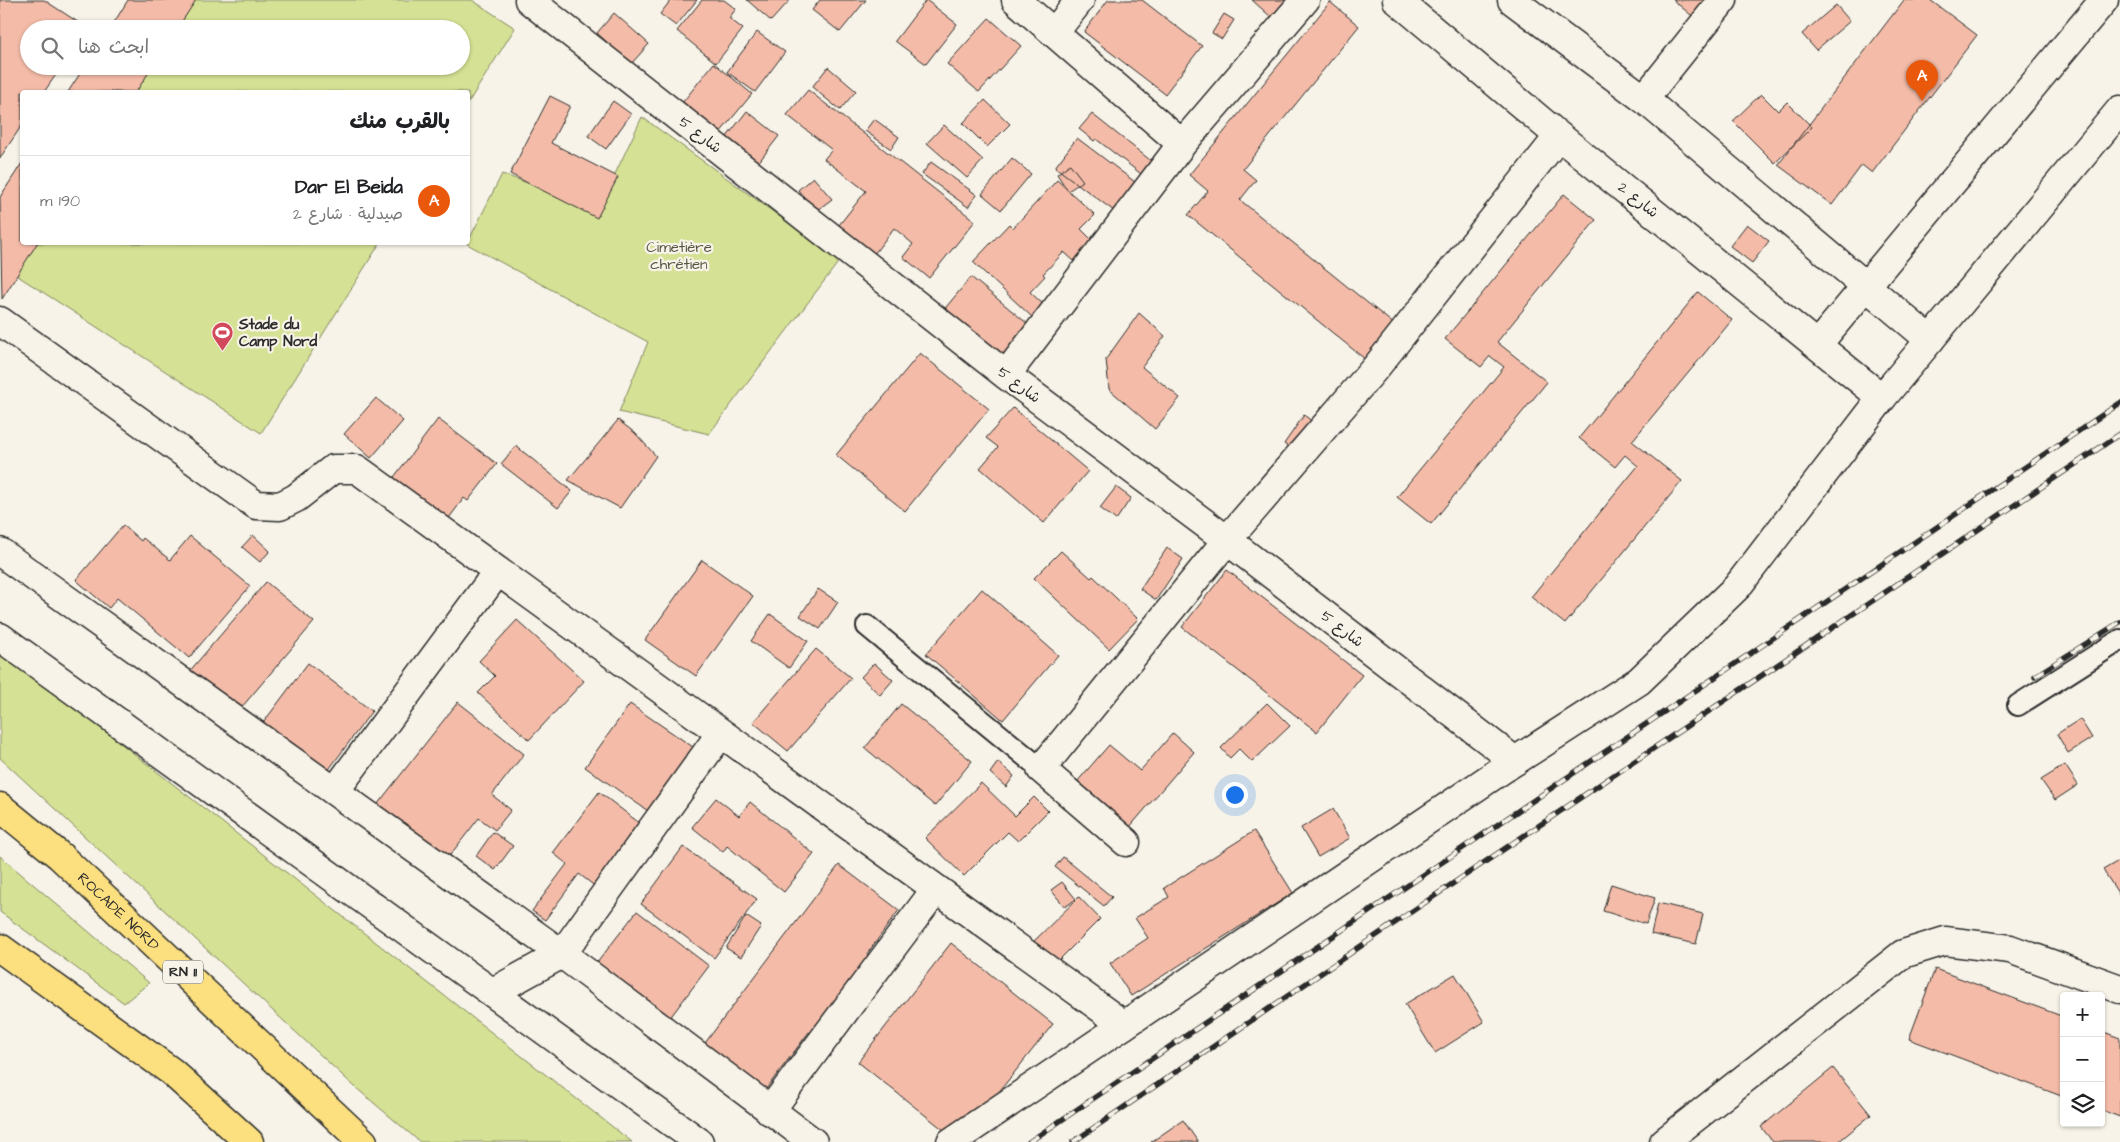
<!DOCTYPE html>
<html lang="ar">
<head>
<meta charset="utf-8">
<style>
  :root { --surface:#fff; --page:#f2f2f2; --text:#202124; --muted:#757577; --line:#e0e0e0; --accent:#ea580c }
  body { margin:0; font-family:"Architects Daughter","Playpen Sans Arabic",sans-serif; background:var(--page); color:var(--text); direction:rtl }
  .controls { position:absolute; right:15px; bottom:15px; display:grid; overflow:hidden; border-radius:5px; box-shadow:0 1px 4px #0004 }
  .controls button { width:45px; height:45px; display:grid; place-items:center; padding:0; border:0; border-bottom:1px solid var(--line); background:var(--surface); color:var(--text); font:25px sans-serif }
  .you { position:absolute; left:1234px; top:794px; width:18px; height:18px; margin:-12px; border:4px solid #fff; border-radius:50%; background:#1a73e8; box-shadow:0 0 0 8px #1a73e833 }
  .badge { display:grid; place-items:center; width:32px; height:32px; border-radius:50%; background:var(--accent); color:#fff; font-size:16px; font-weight:700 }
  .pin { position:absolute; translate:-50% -41px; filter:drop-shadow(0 1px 2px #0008) }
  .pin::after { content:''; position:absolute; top:26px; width:18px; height:15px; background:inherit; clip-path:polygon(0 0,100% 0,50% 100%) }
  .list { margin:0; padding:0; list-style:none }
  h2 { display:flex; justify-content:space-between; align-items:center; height:65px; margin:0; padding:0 20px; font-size:21px }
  h2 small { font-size:16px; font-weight:400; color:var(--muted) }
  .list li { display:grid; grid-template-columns:32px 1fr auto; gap:15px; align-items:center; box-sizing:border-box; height:90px; padding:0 20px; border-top:1px solid var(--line) }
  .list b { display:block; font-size:19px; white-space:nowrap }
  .list p { margin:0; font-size:16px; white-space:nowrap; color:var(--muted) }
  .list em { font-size:16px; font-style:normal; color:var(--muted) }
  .icon { flex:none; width:28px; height:28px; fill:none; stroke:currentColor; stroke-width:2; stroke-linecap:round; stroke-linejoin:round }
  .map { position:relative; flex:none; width:2120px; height:1142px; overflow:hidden; direction:ltr }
  .search { position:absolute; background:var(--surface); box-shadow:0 1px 4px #0004; left:20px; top:20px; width:450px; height:55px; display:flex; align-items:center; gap:12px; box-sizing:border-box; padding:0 18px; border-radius:28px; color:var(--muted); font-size:19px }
  .panel { position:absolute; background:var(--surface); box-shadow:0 1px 4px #0004; left:20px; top:90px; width:450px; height:155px; border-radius:5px; direction:rtl }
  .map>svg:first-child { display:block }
  .green { fill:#d5e194; stroke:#808660 }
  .building { fill:#f4bca8; stroke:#2b2b2b }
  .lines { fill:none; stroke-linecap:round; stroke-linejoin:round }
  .service-casing { stroke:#2b2b2b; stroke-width:24 }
  .minor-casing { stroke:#2b2b2b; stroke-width:31 }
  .tertiary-casing { stroke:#2b2b2b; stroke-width:31 }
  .motorway-casing { stroke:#2b2b2b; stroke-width:31 }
  .service { stroke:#f7f3e8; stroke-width:20 }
  .minor { stroke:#f7f3e8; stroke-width:28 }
  .tertiary { stroke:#f7f3e8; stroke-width:28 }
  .motorway { stroke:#fce080; stroke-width:28 }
  .rail-casing { stroke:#2b2b2b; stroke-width:5.5 }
  .rail { stroke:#f7f3e8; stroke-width:4; stroke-dasharray:11; stroke-linecap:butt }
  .labels { text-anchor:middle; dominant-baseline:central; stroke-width:4.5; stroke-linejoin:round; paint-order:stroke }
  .shield { fill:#f7f3e8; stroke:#686764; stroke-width:1 }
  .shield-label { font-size:14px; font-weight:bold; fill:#2b2b2b }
  .street-label { font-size:15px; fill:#2b2b2b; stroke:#f7f3e8 }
  .park-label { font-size:15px; fill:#565845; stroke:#f7f3e8 }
  .poi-label { font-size:15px; font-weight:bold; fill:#2b2b2b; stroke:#f7f3e8; text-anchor:start }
</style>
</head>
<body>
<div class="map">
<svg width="2120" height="1142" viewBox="0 0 2120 1142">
  <rect width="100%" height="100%" fill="#f7f3e8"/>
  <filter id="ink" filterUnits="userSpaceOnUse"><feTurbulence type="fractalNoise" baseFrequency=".02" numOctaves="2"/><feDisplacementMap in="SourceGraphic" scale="10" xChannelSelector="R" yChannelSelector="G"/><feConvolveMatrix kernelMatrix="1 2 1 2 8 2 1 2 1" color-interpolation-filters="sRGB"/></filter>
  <g filter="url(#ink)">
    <path class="green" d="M 180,0 L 472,0 L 515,28 L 468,103 L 468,92 L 122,92 L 139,66 L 461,66 L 461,29 L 162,29 Z
      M 642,117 L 840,260 L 709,434 L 619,412 L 648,342 L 467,244 L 502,174 L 599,208 Z
      M 28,243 L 380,243 L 261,433 L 10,271 Z
      M 0,655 L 78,710 L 632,1142 L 420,1142 L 355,1087 L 0,758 Z
      M 0,856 L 149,983 L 124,1003 L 0,912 Z"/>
    <path class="building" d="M 0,0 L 44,0 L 87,28 L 29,29 L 29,66 L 62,66 L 44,92 L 22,92 L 22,125 L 0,158 Z
      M 128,0 L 196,0 L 177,29 L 110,29 Z
      M 671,0 L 697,0 L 676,26 L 660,14 Z
      M 702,0 L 724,0 L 736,9 L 729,18 L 743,29 L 716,63 L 677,31 Z
      M 747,0 L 790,0 L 771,21 Z
      M 820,0 L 866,0 L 840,32 L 812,10 Z
      M 926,0 L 957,24 L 926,64 L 895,41 Z
      M 1108,0 L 1142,0 L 1202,46 L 1165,94 L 1084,32 Z
      M 1252,0 L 1286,0 L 1271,17 Z
      M 1673,0 L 1713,0 L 1697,20 Z
      M 1904,0 L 1930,0 L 1977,35 L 1872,173 L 1862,165 L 1832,205 L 1778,165 Z
      M 1330,2 L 1359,26 L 1243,169 L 1256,180 L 1240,200 L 1395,325 L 1366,360 L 1188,215 L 1208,191 L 1189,175 Z
      M 1836,5 L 1850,21 L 1816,50 L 1802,34 Z
      M 614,13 L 649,44 L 631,64 L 597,33 Z
      M 1224,14 L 1234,20 L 1222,39 L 1212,33 Z
      M 989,18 L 1021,46 L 979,92 L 947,64 Z
      M 757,32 L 785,52 L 755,92 L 727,72 Z
      M 714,63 L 752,94 L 719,134 L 682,103 Z
      M 85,66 L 153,66 L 136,92 L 68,92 Z
      M 828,67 L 856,91 L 840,110 L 812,87 Z
      M 808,90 L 975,221 L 929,278 L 903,257 L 913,244 L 894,228 L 871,258 L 835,230 L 866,191 L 824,159 L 832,150 L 787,115 Z
      M 1761,94 L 1778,111 L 1787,102 L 1812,127 L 1775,163 L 1733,121 Z
      M 550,96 L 570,106 L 551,143 L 618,177 L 597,218 L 510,174 Z
      M 985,100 L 1010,124 L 987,147 L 963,123 Z
      M 613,101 L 631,114 L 606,149 L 588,136 Z
      M 747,111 L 779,136 L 758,163 L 726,138 Z
      M 1092,114 L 1155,164 L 1145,177 L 1096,139 L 1094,141 L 1079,129 Z
      M 874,119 L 899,137 L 891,149 L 865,131 Z
      M 944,125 L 983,160 L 967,178 L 927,143 Z
      M 1077,138 L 1135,182 L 1114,211 L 1055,167 Z
      M 1012,158 L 1031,174 L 1001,210 L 982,194 Z
      M 931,162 L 977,195 L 968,207 L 922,174 Z
      M 22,163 L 22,242 L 38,242 L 2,299 L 0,197 Z
      M 1070,164 L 1083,181 L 1068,191 L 1057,174 Z
      M 813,177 L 832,199 L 816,211 L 798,190 Z
      M 1057,180 L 1095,215 L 1081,229 L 1093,241 L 1074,261 L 1064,252 L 1043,274 L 1045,276 L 1030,292 L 1044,305 L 1032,317 L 973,262 L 1009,224 L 1013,228 Z
      M 1564,194 L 1596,220 L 1497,342 L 1547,382 L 1431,524 L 1397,497 L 1504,367 L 1490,356 L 1481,367 L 1445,339 Z
      M 1747,224 L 1769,241 L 1752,263 L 1730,246 Z
      M 971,277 L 1029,325 L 994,366 L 937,318 Z
      M 1698,292 L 1732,320 L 1632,441 L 1682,481 L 1565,624 L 1531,597 L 1638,466 L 1625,455 L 1615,467 L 1579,438 Z
      M 1139,313 L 1165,336 L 1142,367 L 1180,398 L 1155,429 L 1109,389 L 1106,359 Z
      M 920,353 L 989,409 L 905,511 L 836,455 Z
      M 376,398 L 403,421 L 371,458 L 344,434 Z
      M 1013,408 L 1088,471 L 1044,523 L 980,468 L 998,447 L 986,438 Z
      M 1304,415 L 1313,422 L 1294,451 L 1284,444 Z
      M 438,419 L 497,464 L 468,501 L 464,498 L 446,522 L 391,481 Z
      M 618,420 L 635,433 L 656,456 L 620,508 L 568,480 Z
      M 516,446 L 572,491 L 558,508 L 501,464 Z
      M 1116,487 L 1131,498 L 1116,520 L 1100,508 Z
      M 123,525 L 141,541 L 143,538 L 170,560 L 190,536 L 250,586 L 189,658 L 117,598 L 109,608 L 76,580 Z
      M 253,535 L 270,551 L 260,562 L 242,547 Z
      M 1167,548 L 1183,559 L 1156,600 L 1140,589 Z
      M 1061,551 L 1091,578 L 1093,576 L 1138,619 L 1109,649 L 1034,578 Z
      M 702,560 L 753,596 L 696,676 L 645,640 Z
      M 1227,570 L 1362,675 L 1317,732 L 1182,627 Z
      M 266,582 L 314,622 L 236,714 L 188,673 Z
      M 818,589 L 838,602 L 820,629 L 800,616 Z
      M 982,589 L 1058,655 L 1003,720 L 926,654 Z
      M 770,614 L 808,641 L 789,668 L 751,641 Z
      M 517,620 L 584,681 L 529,740 L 478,693 L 495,676 L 479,661 Z
      M 816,649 L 851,678 L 788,751 L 753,722 Z
      M 308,663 L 372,711 L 327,772 L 263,723 Z
      M 874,663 L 893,680 L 880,695 L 861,677 Z
      M 458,702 L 524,754 L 492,795 L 511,810 L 495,830 L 479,818 L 447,859 L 377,805 Z
      M 1267,703 L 1290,726 L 1252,762 L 1239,749 L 1230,758 L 1221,748 Z
      M 630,704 L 693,747 L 648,811 L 585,767 Z
      M 901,704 L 972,761 L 935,806 L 865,748 Z
      M 2080,719 L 2092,738 L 2068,753 L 2057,734 Z
      M 1173,733 L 1194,752 L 1128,829 L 1076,783 L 1109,745 L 1140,771 Z
      M 998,762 L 1014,776 L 1006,787 L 990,773 Z
      M 2065,765 L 2078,785 L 2055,800 L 2041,780 Z
      M 981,783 L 1015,816 L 1034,797 L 1048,811 L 1018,841 L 1008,832 L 964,876 L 925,838 Z
      M 599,792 L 642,825 L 596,887 L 579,874 L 545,920 L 532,911 L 567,864 L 553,853 Z
      M 716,798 L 739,816 L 750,802 L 814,854 L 784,892 L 727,846 L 723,852 L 692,827 Z
      M 1333,809 L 1350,838 L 1318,857 L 1301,828 Z
      M 1254,831 L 1293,893 L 1131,996 L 1110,963 L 1148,938 L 1135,918 L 1169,897 L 1164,888 Z
      M 493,832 L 513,846 L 495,870 L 476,856 Z
      M 683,847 L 757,899 L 714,958 L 641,904 Z
      M 1063,857 L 1112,897 L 1104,906 L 1055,867 Z
      M 2120,860 L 2120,896 L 2103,870 Z
      M 839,865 L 899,910 L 867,954 L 873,959 L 814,1036 L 809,1032 L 760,1097 L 699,1051 Z
      M 1062,882 L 1076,899 L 1065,907 L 1051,890 Z
      M 1611,884 L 1655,898 L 1646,924 L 1603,911 Z
      M 1079,897 L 1100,919 L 1050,969 L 1028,947 Z
      M 1658,903 L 1703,914 L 1696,944 L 1651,934 Z
      M 637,911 L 709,966 L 666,1023 L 593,968 Z
      M 746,916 L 761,926 L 741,957 L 726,948 Z
      M 951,943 L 1053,1024 L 959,1142 L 858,1062 Z
      M 1935,969 L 2064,1017 L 2064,1097 L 1909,1039 Z
      M 1455,974 L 1484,1022 L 1435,1053 L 1405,1004 Z
      M 2101,1031 L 2120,1038 L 2120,1117 L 2101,1110 Z
      M 1833,1068 L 1871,1115 L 1838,1142 L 1773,1142 L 1761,1127 Z
      M 1183,1120 L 1198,1142 L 1151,1142 Z"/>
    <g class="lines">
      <defs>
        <path id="service" d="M 867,626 L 1041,769
          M 2018,705 L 2120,640"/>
        <path id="minor" d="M 529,0 L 1006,375 L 1227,540 L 1515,761
          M 1016,0 L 1182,144
          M 1397,0 L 1559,136 L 1882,398
          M 1512,0 L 1644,99 L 1930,340
          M 1054,33 L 1080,0
          M 1644,99 L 1723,0
          M 0,321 L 256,505 L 280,506 L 296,498 L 333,469 L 357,469 L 1124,1025
          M 1817,345 L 2104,0
          M 1006,375 L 1182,144 L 1305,0
          M 335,791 L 498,571
          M 1126,842 L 1041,769 L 1227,540 L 1377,366 L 1559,136
          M 493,992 L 562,954 L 721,733
          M 770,1111 L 936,889
          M 1664,1142 L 1903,954 L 1945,941 L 2010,949 L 2120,989"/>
        <path id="tertiary" d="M 0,552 L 562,954 L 813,1142
          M 0,637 L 699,1142
          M 951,1142 L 1515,761 L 1639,681 L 1737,587 L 1882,398 L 2120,110"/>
        <g id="motorway">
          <path id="s1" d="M 0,807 L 60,856 L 363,1142"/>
          <path d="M 0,948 L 172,1072 L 249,1142"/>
        </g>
      </defs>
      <use href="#service" class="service-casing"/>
      <use href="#minor" class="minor-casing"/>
      <use href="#tertiary" class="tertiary-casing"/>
      <use href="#motorway" class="motorway-casing"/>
      <use href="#service" class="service"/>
      <use href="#minor" class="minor"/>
      <use href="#tertiary" class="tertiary"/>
      <use href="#motorway" class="motorway"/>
      <defs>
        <path id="rail" d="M 2035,676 L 2120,622
          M 1029,1142 L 2120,403
          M 1073,1142 L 1430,899 L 2120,434"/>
      </defs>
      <use href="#rail" class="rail-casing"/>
      <use href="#rail" class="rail"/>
    </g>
  </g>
  <defs>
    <symbol id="stadium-pin" viewBox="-11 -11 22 30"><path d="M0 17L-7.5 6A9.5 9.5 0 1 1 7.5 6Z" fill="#d1495b" stroke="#f7f3e8"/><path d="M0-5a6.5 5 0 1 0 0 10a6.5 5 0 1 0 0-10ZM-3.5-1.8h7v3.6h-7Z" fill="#fff"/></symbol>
  </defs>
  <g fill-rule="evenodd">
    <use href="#stadium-pin" x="210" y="320" width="25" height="34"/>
  </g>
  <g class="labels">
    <rect class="shield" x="163" y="960.5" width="40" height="23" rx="4"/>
    <g class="shield-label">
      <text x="183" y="972">RN 11</text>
    </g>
    <g class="street-label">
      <text transform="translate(700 135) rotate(38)">شارع 5</text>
      <text transform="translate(1638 200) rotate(39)">شارع 2</text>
      <text transform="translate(1019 385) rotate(37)">شارع 5</text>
      <text transform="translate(1342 629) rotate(38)">شارع 5</text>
      <text stroke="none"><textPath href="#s1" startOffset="158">ROCADE NORD</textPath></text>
    </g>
    <g class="park-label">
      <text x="679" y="247">Cimetière<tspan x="679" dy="17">chrétien</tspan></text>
    </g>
    <g class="poi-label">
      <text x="239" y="324">Stade du<tspan x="239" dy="17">Camp Nord</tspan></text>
    </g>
  </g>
</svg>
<div class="controls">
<button>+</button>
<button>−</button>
<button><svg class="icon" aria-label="layers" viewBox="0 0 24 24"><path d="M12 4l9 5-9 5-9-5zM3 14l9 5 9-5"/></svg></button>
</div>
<div class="you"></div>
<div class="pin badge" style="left:1922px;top:101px">A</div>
<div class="search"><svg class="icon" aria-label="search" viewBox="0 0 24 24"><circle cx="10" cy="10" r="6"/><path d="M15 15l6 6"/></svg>ابحث هنا</div>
<section class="panel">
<h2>بالقرب منك<small></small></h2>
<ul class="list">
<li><span class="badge">A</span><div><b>Dar El Beida</b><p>صيدلية · شارع 2</p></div><em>190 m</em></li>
</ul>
</section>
</div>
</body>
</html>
